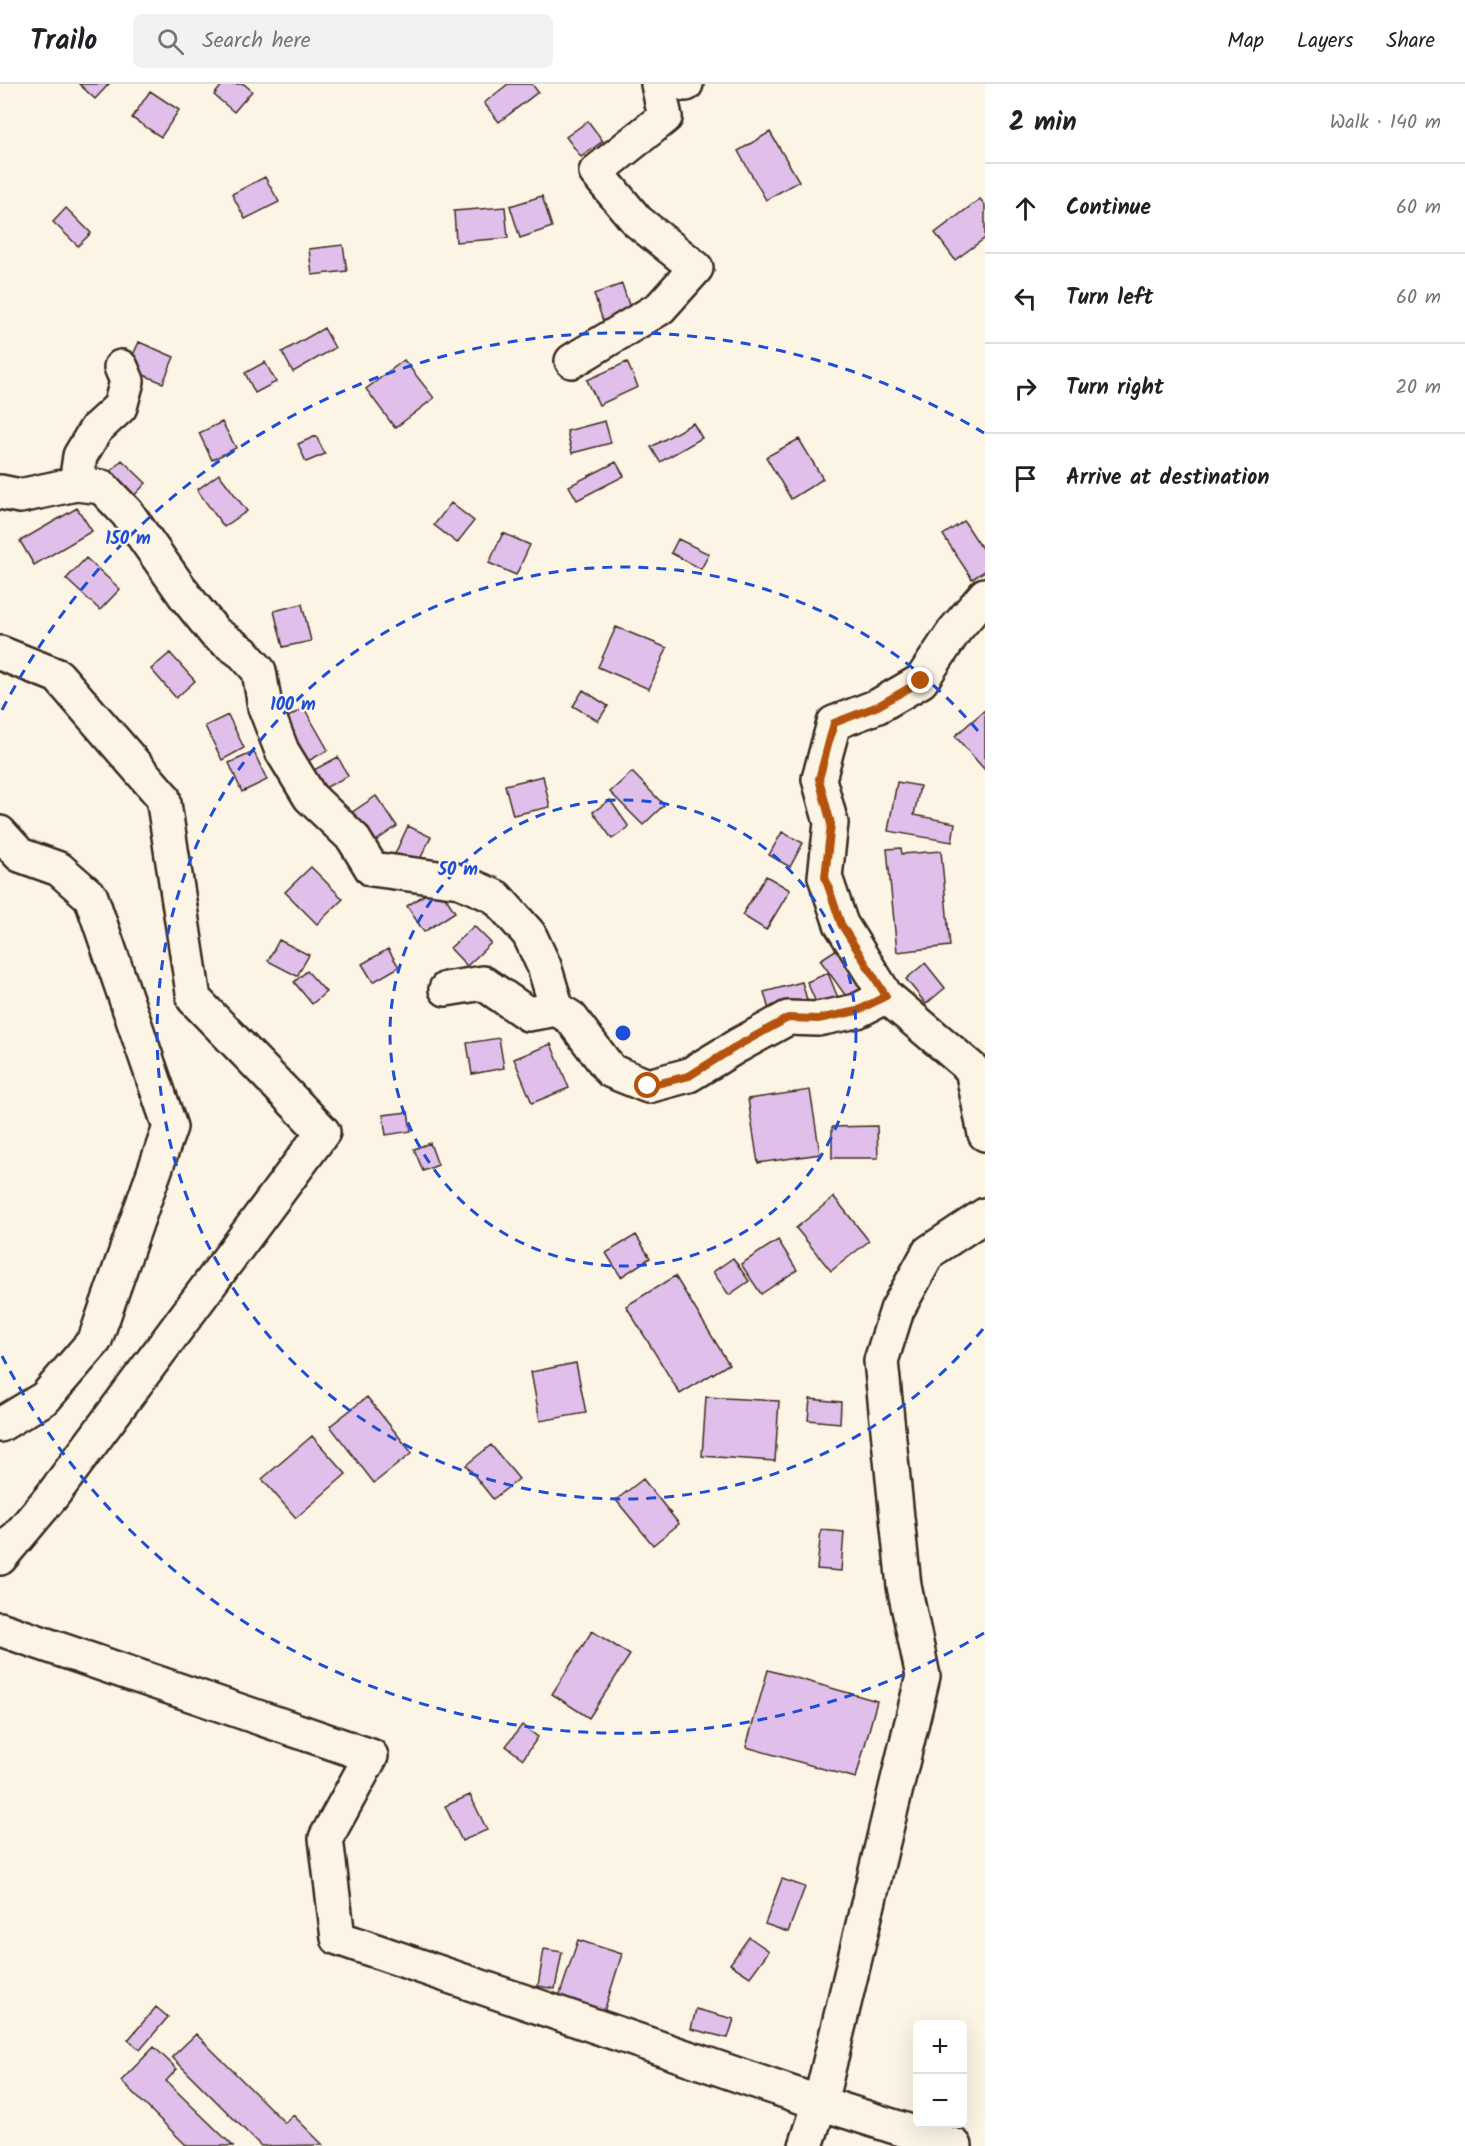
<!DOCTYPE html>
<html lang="en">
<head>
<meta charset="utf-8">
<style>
  :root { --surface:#fff; --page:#f2f2f2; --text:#202124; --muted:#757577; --line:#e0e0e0 }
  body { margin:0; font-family:Kalam,sans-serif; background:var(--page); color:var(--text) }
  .controls { position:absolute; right:18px; bottom:18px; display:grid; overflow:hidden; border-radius:9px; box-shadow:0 6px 24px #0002 }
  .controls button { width:54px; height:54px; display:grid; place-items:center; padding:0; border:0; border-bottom:2px solid var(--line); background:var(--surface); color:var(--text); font:30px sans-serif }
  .stop { position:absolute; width:18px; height:18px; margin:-14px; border:4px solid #b45309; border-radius:50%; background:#fff }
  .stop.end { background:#b45309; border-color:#fff; box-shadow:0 2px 6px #0008 }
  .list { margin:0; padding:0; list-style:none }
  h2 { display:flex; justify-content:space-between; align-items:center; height:78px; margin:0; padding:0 24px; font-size:26px }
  h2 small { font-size:20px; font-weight:400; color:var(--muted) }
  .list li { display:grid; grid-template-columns:39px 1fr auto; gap:18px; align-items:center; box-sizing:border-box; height:90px; padding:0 24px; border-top:2px solid var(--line) }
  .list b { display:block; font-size:22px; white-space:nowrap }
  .list em { font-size:20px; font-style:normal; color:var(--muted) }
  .icon { flex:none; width:33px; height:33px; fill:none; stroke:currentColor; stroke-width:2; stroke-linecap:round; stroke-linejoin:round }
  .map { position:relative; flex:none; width:985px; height:2062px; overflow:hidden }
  header { display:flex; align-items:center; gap:36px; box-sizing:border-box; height:84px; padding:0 30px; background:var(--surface); border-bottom:2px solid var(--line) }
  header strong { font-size:28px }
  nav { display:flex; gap:33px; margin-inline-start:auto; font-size:21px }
  .search { width:420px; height:54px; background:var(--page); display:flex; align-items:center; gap:15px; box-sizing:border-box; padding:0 21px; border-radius:9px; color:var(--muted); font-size:22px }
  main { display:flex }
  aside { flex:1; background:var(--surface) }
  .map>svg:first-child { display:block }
  .building { fill:#e1bfeb; stroke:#3b2a1e; stroke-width:1.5 }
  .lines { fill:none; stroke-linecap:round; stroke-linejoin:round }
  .minor-casing { stroke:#3b2a1e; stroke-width:38 }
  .major-casing { stroke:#3b2a1e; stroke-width:38 }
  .minor { stroke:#fcf5e5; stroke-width:33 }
  .major { stroke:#fcf5e5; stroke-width:33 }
  .route { stroke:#b45309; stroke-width:8 }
  .ring { fill:none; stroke:#1d4ed8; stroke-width:3; stroke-dasharray:10 8 }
  .centre { fill:#1d4ed8; stroke:#fcf5e5; stroke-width:3 }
  .ring-label { font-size:18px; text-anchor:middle; font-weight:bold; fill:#1d4ed8; stroke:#fcf5e5; stroke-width:4.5; stroke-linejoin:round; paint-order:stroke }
</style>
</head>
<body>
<header>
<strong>Trailo</strong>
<div class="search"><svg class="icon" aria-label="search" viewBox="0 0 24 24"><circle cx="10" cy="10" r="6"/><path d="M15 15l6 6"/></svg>Search here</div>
<nav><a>Map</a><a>Layers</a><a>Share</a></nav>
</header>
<main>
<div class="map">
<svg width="985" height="2062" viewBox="0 0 985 2062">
  <rect width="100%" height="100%" fill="#fcf5e5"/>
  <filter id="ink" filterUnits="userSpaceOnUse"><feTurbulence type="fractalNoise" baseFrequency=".0167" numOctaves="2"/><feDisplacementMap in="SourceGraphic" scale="12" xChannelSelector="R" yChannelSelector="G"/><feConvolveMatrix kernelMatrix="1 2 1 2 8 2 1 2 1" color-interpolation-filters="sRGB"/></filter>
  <g filter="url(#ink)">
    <path class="building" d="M 79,0 L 109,0 L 95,15 Z
      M 223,0 L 244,0 L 252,7 L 234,28 L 214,11 Z
      M 508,0 L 532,0 L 538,8 L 499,38 L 484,19 Z
      M 150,7 L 179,26 L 161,53 L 132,34 Z
      M 588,37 L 603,57 L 581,73 L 566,53 Z
      M 770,48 L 799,97 L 766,116 L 738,67 Z
      M 265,93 L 279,118 L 245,135 L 232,110 Z
      M 542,112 L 552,143 L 520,154 L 510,122 Z
      M 980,115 L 985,121 L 985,154 L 955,176 L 935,149 Z
      M 505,123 L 508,154 L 456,158 L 454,127 Z
      M 66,124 L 91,149 L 78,162 L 53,138 Z
      M 343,161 L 347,187 L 312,191 L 309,165 Z
      M 622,200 L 632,230 L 604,240 L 594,210 Z
      M 324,244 L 335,264 L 293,288 L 282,268 Z
      M 139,258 L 174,273 L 163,299 L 127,284 Z
      M 404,276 L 434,314 L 395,344 L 366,305 Z
      M 265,278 L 276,298 L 255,309 L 245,289 Z
      M 627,278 L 638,303 L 599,321 L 587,296 Z
      M 605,337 L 611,359 L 572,369 L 567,347 Z
      M 222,338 L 236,364 L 212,376 L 199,349 Z
      M 693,339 L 702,354 L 660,378 L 651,363 Z
      M 316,352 L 325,370 L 306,378 L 298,360 Z
      M 799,355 L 823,395 L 791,415 L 766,373 Z
      M 122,376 L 146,399 L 130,416 L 106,392 Z
      M 616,378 L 624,392 L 577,416 L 569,402 Z
      M 219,390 L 247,427 L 224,443 L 197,406 Z
      M 451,419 L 474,437 L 457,459 L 434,441 Z
      M 77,424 L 92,447 L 34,481 L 20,457 Z
      M 964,437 L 985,469 L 985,487 L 972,495 L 943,451 Z
      M 503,449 L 530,461 L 516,491 L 489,479 Z
      M 678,455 L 709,470 L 701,485 L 671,469 Z
      M 86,474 L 120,505 L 100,526 L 66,495 Z
      M 302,520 L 311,557 L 283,563 L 274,527 Z
      M 616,543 L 667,564 L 649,605 L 598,583 Z
      M 170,569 L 195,597 L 176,614 L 151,585 Z
      M 583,606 L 608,622 L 598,637 L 573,622 Z
      M 304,624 L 328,666 L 301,681 L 277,639 Z
      M 985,626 L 985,686 L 955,652 Z
      M 228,631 L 244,664 L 222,676 L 205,642 Z
      M 254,668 L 267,696 L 242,708 L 229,679 Z
      M 338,673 L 348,692 L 321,706 L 312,687 Z
      M 632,688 L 664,721 L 643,741 L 610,708 Z
      M 543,692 L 550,723 L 513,731 L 505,701 Z
      M 897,698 L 920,702 L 914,731 L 955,739 L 952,758 L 888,747 Z
      M 376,712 L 397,742 L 373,759 L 351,729 Z
      M 610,716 L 629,743 L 612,755 L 593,728 Z
      M 408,742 L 431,753 L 415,785 L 393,774 Z
      M 782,748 L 803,759 L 790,783 L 769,771 Z
      M 901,764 L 902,770 L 941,767 L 950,862 L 897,868 L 887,765 Z
      M 311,783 L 343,815 L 317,840 L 285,808 Z
      M 766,792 L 790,806 L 766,846 L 742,831 Z
      M 438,802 L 455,828 L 424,848 L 407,822 Z
      M 474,842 L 491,859 L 467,882 L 450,864 Z
      M 279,856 L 309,871 L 297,892 L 268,877 Z
      M 388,865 L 399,883 L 373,898 L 362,880 Z
      M 837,865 L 869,911 L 853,922 L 820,876 Z
      M 925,879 L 945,904 L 926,920 L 906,895 Z
      M 307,887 L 326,908 L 312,920 L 294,898 Z
      M 828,889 L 838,914 L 818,923 L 807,898 Z
      M 802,898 L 809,923 L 771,933 L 764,908 Z
      M 499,954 L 504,984 L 472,990 L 467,959 Z
      M 551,960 L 569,1004 L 532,1019 L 514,975 Z
      M 810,1006 L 820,1070 L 758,1079 L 748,1015 Z
      M 408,1028 L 411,1047 L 386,1051 L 383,1031 Z
      M 877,1042 L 878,1074 L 832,1074 L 832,1043 Z
      M 430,1059 L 438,1081 L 423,1087 L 414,1065 Z
      M 834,1113 L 869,1157 L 831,1187 L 796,1144 Z
      M 636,1151 L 650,1174 L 621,1193 L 606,1169 Z
      M 778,1156 L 797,1186 L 761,1210 L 741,1180 Z
      M 733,1174 L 749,1197 L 729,1211 L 713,1188 Z
      M 675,1192 L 729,1280 L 680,1310 L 626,1222 Z
      M 576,1279 L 586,1329 L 540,1337 L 531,1288 Z
      M 367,1313 L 412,1369 L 374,1399 L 330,1342 Z
      M 706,1313 L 779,1317 L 775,1377 L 702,1372 Z
      M 810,1315 L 841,1318 L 840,1339 L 808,1336 Z
      M 312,1352 L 346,1390 L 296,1434 L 262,1395 Z
      M 491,1361 L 519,1395 L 493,1415 L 466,1381 Z
      M 643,1395 L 679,1440 L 653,1461 L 616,1416 Z
      M 821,1446 L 844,1448 L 841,1487 L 817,1485 Z
      M 592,1547 L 630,1571 L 589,1634 L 552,1610 Z
      M 768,1586 L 877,1617 L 856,1694 L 746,1663 Z
      M 522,1641 L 538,1653 L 523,1675 L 506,1662 Z
      M 470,1711 L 487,1746 L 462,1757 L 445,1722 Z
      M 782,1795 L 805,1803 L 788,1848 L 765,1840 Z
      M 749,1853 L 769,1867 L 750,1893 L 730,1880 Z
      M 578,1856 L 622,1870 L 602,1934 L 557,1919 Z
      M 544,1865 L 562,1868 L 555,1905 L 538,1902 Z
      M 156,1923 L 168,1933 L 140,1966 L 128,1956 Z
      M 696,1925 L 734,1935 L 728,1954 L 691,1945 Z
      M 196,1950 L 285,2039 L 293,2031 L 323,2061 L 261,2062 L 172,1973 Z
      M 154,1963 L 177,1985 L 166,1997 L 233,2062 L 187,2062 L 121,1997 Z"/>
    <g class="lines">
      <defs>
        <path id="minor" d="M 685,0 L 686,0
          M 572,277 L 660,224 L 696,184 L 637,137 L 596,88 L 665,33 L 658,0
          M 76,400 L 80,372 L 96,345 L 120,323 L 127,297 L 121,283
          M 0,408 L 20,412 L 76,400 L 102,403 L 127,429 L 186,513 L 215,549 L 243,569 L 259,587 L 265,623 L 282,667 L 310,713 L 353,754 L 372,785 L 460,797 L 496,813 L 529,850 L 544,882 L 557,925
          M 985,511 L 955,546 L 921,597 L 878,622 L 834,639 L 819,695 L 831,739 L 825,793 L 841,840 L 886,912 L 972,985 L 985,1050
          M 0,569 L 58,592 L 163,713 L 194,915 L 323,1048 L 52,1412 L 0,1474
          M 0,749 L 20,771 L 59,785 L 91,813 L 170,1043 L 95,1256 L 45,1314 L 0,1341
          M 446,905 L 483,899 L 528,930 L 557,925 L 571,934 L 611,987 L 648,1002 L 689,991 L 737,962 L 788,934 L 818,935 L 857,927 L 886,912
          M 0,1545 L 371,1672 L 326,1754 L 338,1854 L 820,2019 L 955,2062"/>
        <path id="major" d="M 806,2062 L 820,2019 L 923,1592 L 904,1502 L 881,1277 L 897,1226 L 929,1168 L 985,1131"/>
      </defs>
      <use href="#minor" class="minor-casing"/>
      <use href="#major" class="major-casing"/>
      <use href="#minor" class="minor"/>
      <use href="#major" class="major"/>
    </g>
  </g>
  <g class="lines" filter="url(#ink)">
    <path class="route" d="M 648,1002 L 689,992 L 737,962 L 788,934 L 818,935 L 857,927 L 886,912 L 841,840 L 825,793 L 831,740 L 819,695 L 834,639 L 878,622 L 921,597"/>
  </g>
  <g class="ring">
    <circle cx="623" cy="949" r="233"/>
    <path d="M983 1245A466 466 0 1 1 983 653"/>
    <path d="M984 1549A700 700 0 0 1 2 1272M2 626A700 700 0 0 1 984 349"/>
  </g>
  <circle cx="623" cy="949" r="9" class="centre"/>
  <g class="ring-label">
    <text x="128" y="460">150 m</text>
    <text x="293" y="626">100 m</text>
    <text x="458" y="791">50 m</text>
  </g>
</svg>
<div class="controls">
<button>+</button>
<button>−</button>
</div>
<div class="stop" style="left:648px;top:1002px"></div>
<div class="stop end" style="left:921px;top:597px"></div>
</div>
<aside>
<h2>2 min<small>Walk · 140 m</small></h2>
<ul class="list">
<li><svg class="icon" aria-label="ahead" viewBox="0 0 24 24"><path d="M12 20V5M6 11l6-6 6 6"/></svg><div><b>Continue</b></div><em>60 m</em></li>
<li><svg class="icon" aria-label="left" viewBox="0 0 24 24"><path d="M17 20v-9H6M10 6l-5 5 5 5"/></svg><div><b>Turn left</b></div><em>60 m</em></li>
<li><svg class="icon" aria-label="right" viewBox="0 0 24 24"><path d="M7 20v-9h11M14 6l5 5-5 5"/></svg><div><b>Turn right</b></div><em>20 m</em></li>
<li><svg class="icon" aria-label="arrive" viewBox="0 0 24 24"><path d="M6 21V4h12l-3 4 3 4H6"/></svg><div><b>Arrive at destination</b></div></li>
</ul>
</aside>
</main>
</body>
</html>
